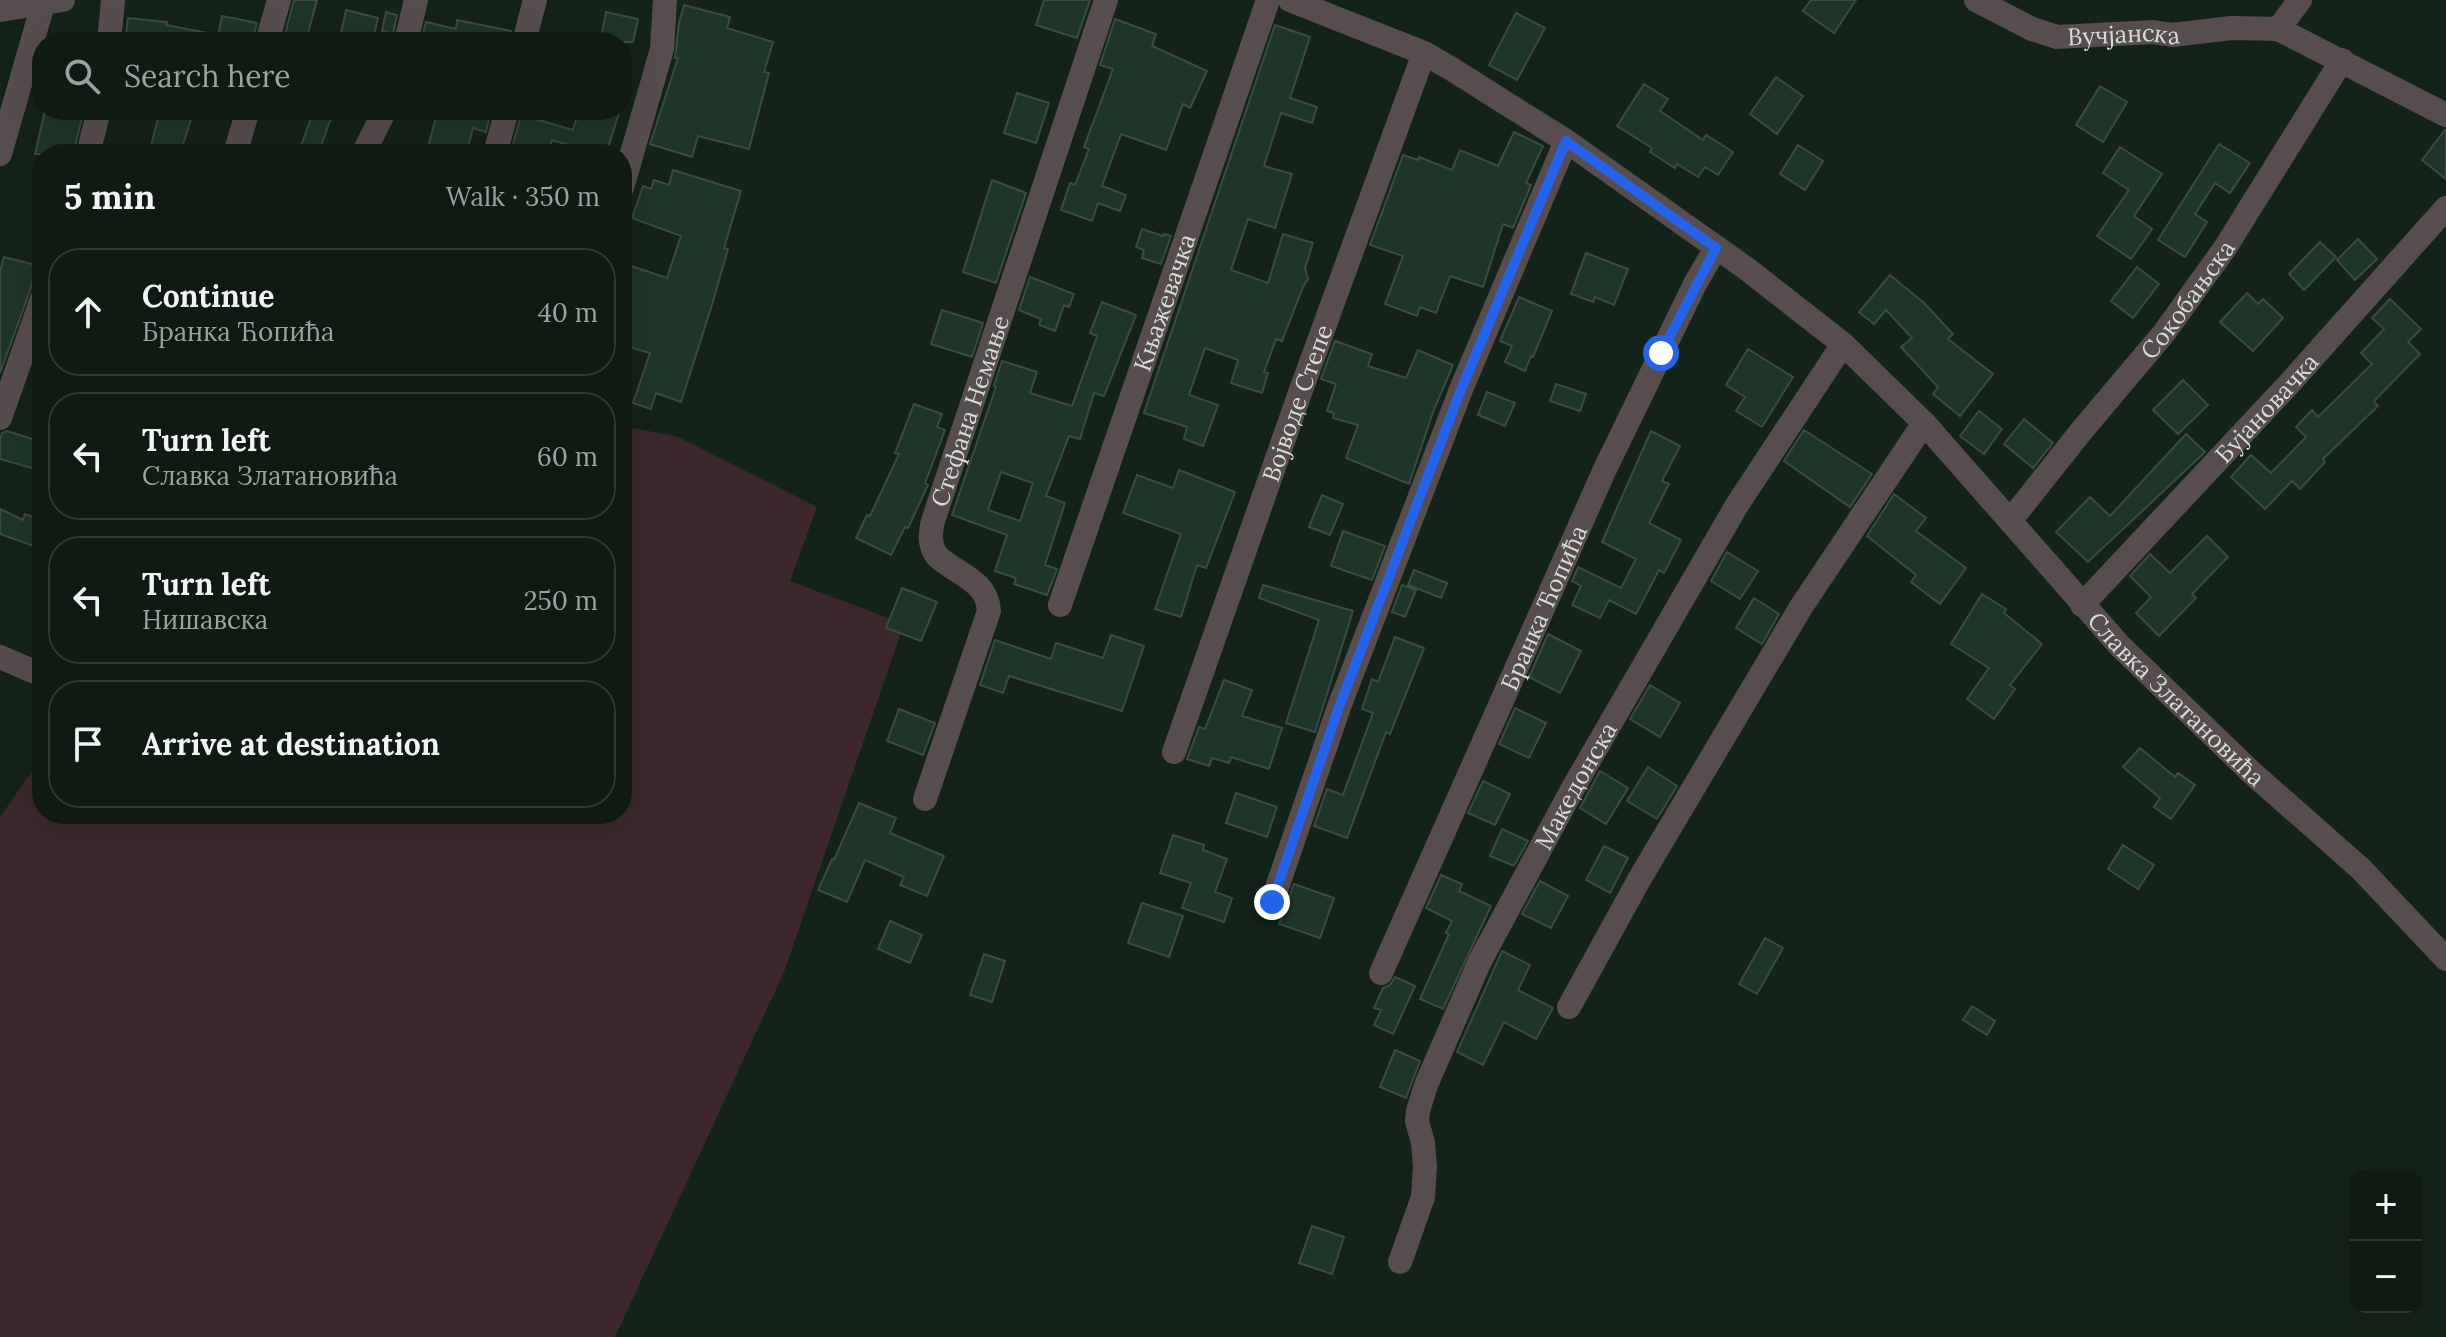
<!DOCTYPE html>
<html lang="en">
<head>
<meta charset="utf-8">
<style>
  :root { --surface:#0f1a13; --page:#1d2721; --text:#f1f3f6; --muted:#9ba1a0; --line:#2f3833 }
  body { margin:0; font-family:Lora,serif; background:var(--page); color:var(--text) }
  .controls { position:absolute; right:24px; bottom:24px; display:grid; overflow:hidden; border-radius:16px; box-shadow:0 8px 32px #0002 }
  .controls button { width:72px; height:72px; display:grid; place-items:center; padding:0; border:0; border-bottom:2px solid var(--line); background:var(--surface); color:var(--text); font:40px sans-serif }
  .stop { position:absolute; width:24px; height:24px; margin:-18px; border:6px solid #2563eb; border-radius:50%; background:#fff }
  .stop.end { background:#2563eb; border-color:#fff; box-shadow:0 2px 8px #0008 }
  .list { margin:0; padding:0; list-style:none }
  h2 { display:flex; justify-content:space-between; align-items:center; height:104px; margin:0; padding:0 32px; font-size:34px }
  h2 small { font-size:26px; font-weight:400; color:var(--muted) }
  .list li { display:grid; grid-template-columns:52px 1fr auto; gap:24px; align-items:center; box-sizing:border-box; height:128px; margin:0 16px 16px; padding:0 16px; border:2px solid var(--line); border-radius:32px }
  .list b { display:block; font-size:30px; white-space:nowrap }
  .list p { margin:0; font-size:26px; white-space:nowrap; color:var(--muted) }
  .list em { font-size:26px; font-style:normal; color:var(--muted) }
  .icon { flex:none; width:44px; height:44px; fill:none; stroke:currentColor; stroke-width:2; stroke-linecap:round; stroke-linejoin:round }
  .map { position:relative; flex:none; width:2446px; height:1337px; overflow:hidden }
  .search { position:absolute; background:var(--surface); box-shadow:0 8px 32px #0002; left:32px; top:32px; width:600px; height:88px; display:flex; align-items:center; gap:20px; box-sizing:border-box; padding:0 28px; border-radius:32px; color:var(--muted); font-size:30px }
  .panel { position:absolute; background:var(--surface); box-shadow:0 8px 32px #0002; left:32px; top:144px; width:600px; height:680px; border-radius:32px }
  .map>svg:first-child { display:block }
  .green { fill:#3c282c }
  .building { fill:#1e3627; stroke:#3a4b40; stroke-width:2; fill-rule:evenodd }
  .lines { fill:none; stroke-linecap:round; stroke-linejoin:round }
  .minor { stroke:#574d4f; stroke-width:24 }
  .route { stroke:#2563eb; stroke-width:10 }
  .labels { text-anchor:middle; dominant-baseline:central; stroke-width:7; stroke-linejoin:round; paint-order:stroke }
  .street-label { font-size:24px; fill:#d3ddd6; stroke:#0a1a10 }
</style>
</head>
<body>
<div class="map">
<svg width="2446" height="1337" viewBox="0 0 2446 1337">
  <rect width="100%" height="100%" fill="#142319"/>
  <path class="green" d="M 633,428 L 678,437 L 817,507 L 790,581 L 904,624 L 784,972 L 615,1337 L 0,1337 L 0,817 L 42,757 L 42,814 L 622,814 L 622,473 Z"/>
  <path class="building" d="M 294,0 L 317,0 L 308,33 L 313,34 L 312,42 L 283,42 Z
    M 1044,0 L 1090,0 L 1077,38 L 1036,25 Z
    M 1811,0 L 1856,0 L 1834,33 L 1803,11 Z
    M 684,5 L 730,17 L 727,28 L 773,42 L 764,72 L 769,73 L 749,149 L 698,136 L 692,157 L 650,144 L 678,58 L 675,58 L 679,23 Z
    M 346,10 L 378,18 L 372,42 L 339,42 Z
    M 386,12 L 397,15 L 393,34 L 382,31 Z
    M 606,12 L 638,19 L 633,42 L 600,42 Z
    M 1516,13 L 1545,28 L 1517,80 L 1489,65 Z
    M 222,16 L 257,23 L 252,42 L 217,42 Z
    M 128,18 L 167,22 L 166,25 L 213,34 L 212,42 L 125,42 Z
    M 1115,19 L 1156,34 L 1152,46 L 1207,71 L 1190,108 L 1183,104 L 1166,150 L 1121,134 L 1102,186 L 1126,195 L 1120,211 L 1098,203 L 1092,221 L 1061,210 L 1070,183 L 1075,185 L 1089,149 L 1084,147 L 1113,69 L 1100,65 Z
    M 457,20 L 511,31 L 509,42 L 421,42 L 426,22 L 456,29 Z
    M 1275,25 L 1310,37 L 1290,98 L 1317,107 L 1312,123 L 1281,113 L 1264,166 L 1292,174 L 1275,228 L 1248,219 L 1231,270 L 1268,283 L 1283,234 L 1313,243 L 1305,268 L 1308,279 L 1303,287 L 1282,341 L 1276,339 L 1264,372 L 1268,373 L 1262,393 L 1231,383 L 1238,360 L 1205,348 L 1189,395 L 1218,405 L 1203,446 L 1184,439 L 1187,427 L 1144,413 Z
    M 1776,77 L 1803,96 L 1777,134 L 1750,114 Z
    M 1644,84 L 1668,99 L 1660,111 L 1703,140 L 1706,135 L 1733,152 L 1718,175 L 1705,167 L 1698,177 L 1677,164 L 1675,168 L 1650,152 L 1652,148 L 1617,126 Z
    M 2100,86 L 2127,102 L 2103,142 L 2076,125 Z
    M 1017,93 L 1049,103 L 1036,143 L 1004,133 Z
    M 45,110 L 84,110 L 73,154 L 35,154 Z
    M 160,110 L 194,110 L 180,154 L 149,154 Z
    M 314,110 L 334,110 L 318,154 L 298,154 Z
    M 438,110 L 491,110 L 486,132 L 473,128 L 466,154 L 426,154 Z
    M 579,110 L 620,110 L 606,154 L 598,154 L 552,140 L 548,154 L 511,152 L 521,115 L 573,130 Z
    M 2445,130 L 2446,130 L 2446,179 L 2422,160 Z
    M 1514,132 L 1543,146 L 1526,183 L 1531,185 L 1513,228 L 1503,224 L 1483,287 L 1450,276 L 1436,313 L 1420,307 L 1417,316 L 1385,304 L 1403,256 L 1370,245 L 1403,155 L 1418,160 L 1419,157 L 1452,170 L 1460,150 L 1498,166 Z
    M 2219,144 L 2250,163 L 2230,193 L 2215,183 L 2195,214 L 2207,222 L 2185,257 L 2158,240 Z
    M 1798,145 L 1823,161 L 1805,190 L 1780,174 Z
    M 2120,147 L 2162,174 L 2134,216 L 2152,229 L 2131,259 L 2097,236 L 2129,190 L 2103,173 Z
    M 673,170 L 741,191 L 724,248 L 728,249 L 711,308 L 681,402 L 656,393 L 651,409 L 633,403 L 650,353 L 622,345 L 622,263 L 667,278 L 681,236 L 632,218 L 643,186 L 651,189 L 654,180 L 669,185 Z
    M 992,180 L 1026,193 L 996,283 L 963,272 Z
    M 1142,229 L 1163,236 L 1164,234 L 1171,236 L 1161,264 L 1142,258 L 1144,250 L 1136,247 Z
    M 2358,239 L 2377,259 L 2355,280 L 2337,260 Z
    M 2320,242 L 2336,257 L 2304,290 L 2289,274 Z
    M 1586,253 L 1628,269 L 1614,305 L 1595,297 L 1593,302 L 1571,294 Z
    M 4,257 L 36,265 L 30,291 L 0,373 L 0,271 Z
    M 2137,267 L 2159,284 L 2133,318 L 2111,301 Z
    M 1890,275 L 1924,303 L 1953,334 L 1948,339 L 1993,374 L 1960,416 L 1933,394 L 1938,387 L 1901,347 L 1912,338 L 1886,310 L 1874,324 L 1859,312 Z
    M 1030,277 L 1074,294 L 1069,307 L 1064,305 L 1055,331 L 1039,325 L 1041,319 L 1019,310 Z
    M 2247,293 L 2258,304 L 2263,299 L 2283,318 L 2253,351 L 2220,322 Z
    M 1519,297 L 1552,311 L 1533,357 L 1531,356 L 1525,371 L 1505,362 L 1512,346 L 1500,341 Z
    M 2390,299 L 2421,329 L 2408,342 L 2420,354 L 2374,401 L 2378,406 L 2323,459 L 2325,462 L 2300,489 L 2292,481 L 2265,509 L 2231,477 L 2251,455 L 2271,473 L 2306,437 L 2296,427 L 2312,410 L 2318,417 L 2372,364 L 2361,353 L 2384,329 L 2372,318 Z
    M 1102,302 L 1136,315 L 1104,396 L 1094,393 L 1080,439 L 1069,436 L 1046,496 L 1065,503 L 1045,565 L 1057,569 L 1047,595 L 1014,584 L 1016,578 L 995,571 L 1007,535 L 952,515 L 996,387 L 994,386 L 1002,361 L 1037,372 L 1030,393 L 1072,406 L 1097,336 L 1090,333 ZM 1001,472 L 1033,483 L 1020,521 L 988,510 Z
    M 942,310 L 983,323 L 972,357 L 931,344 Z
    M 1335,341 L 1372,354 L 1368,366 L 1406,378 L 1418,350 L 1453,365 L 1433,412 L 1409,484 L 1346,458 L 1358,425 L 1333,418 L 1334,413 L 1327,411 L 1336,384 L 1321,379 Z
    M 1748,349 L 1793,377 L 1762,427 L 1736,411 L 1745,397 L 1726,385 Z
    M 2183,380 L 2208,405 L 2178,434 L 2153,410 Z
    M 1556,384 L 1586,394 L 1580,411 L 1550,401 Z
    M 1487,392 L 1515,403 L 1505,426 L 1478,415 Z
    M 914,404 L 942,414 L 937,427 L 945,430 L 925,483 L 928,485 L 908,528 L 905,527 L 891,555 L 856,538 L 867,515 L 870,516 L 899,454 L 895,453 Z
    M 1979,411 L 2002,429 L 1984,454 L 1960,436 Z
    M 2024,419 L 2053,443 L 2033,468 L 2004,444 Z
    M 1804,430 L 1872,474 L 1850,507 L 1784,461 Z
    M 7,431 L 42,442 L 42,471 L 0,459 L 0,440 L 2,433 Z
    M 1651,431 L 1680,446 L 1662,481 L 1669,484 L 1649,523 L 1681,540 L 1664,573 L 1659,570 L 1636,614 L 1609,600 L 1600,618 L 1572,605 L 1581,586 L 1572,581 L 1578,567 L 1621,588 L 1636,559 L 1602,542 Z
    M 2186,434 L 2205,452 L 2088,562 L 2056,532 L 2090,497 L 2110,516 Z
    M 1179,470 L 1235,492 L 1206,568 L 1197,565 L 1181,617 L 1155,609 L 1181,534 L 1123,513 L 1137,475 L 1173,488 Z
    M 1894,494 L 1926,518 L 1916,531 L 1966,568 L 1940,604 L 1911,582 L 1916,575 L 1867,536 Z
    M 1322,495 L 1343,504 L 1330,535 L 1309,527 Z
    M 0,509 L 23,520 L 25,514 L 42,520 L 42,549 L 0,534 Z
    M 1343,531 L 1385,546 L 1372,580 L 1331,566 Z
    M 2207,536 L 2228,557 L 2192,594 L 2196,598 L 2159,636 L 2136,613 L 2151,597 L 2130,576 L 2150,554 L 2170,573 Z
    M 1727,552 L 1758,571 L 1740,599 L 1711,581 Z
    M 1414,570 L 1447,583 L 1441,598 L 1408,585 Z
    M 1263,585 L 1353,611 L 1315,732 L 1286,723 L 1319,620 L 1259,598 Z
    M 1402,585 L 1416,590 L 1405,617 L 1392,612 Z
    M 902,588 L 937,602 L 921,641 L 886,628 Z
    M 1982,594 L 2006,609 L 2004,613 L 2042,644 L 2010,685 L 2015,689 L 1994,719 L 1967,699 L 1989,668 L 1951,644 Z
    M 1754,598 L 1779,614 L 1762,644 L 1736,628 Z
    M 1548,634 L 1581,651 L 1560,693 L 1529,677 Z
    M 1111,635 L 1144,646 L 1122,711 L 1009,676 L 1003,693 L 980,685 L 995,640 L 1051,659 L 1056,643 L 1103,658 Z
    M 1395,637 L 1424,648 L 1390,734 L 1386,732 L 1347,838 L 1314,826 L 1327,789 L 1343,795 L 1373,713 L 1362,709 L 1372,679 L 1378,682 Z
    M 1224,680 L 1252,690 L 1242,716 L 1282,728 L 1269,769 L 1231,757 L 1229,763 L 1212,758 L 1209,766 L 1187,759 L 1199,727 L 1205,729 Z
    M 1650,685 L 1680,703 L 1660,737 L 1630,719 Z
    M 1515,708 L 1546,723 L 1529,758 L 1499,744 Z
    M 899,709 L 935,723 L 923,755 L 887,741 Z
    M 2140,748 L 2175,777 L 2178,773 L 2195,785 L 2171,819 L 2154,807 L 2160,798 L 2123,767 Z
    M 1648,767 L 1677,786 L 1657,819 L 1627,801 Z
    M 1600,771 L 1628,788 L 1606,824 L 1580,808 Z
    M 1483,781 L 1510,794 L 1495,825 L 1468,813 Z
    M 1236,793 L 1277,807 L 1267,837 L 1226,823 Z
    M 859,803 L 896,818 L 890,833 L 944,856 L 927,896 L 900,885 L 904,877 L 865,860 L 847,902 L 818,890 L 832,859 L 834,860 Z
    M 1502,829 L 1528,841 L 1514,866 L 1490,856 Z
    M 1173,835 L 1204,845 L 1203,850 L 1227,859 L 1215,892 L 1232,898 L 1224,922 L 1182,908 L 1191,883 L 1160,873 Z
    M 2123,845 L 2154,865 L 2138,889 L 2108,869 Z
    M 1604,846 L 1628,858 L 1610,893 L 1586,880 Z
    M 1441,875 L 1462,884 L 1459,891 L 1491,906 L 1443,1009 L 1420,999 L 1449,934 L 1446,933 L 1452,921 L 1426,908 Z
    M 1540,881 L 1568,896 L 1551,928 L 1522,914 Z
    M 1294,884 L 1334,898 L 1320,938 L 1279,924 Z
    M 1142,903 L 1183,916 L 1169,957 L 1128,943 Z
    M 890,921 L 922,935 L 910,963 L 878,949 Z
    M 1765,938 L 1783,948 L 1757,994 L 1739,984 Z
    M 1502,951 L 1530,965 L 1518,990 L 1553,1008 L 1536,1039 L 1504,1022 L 1483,1065 L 1457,1052 Z
    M 984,954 L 1005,961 L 992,1002 L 970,995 Z
    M 1395,977 L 1415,986 L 1393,1034 L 1374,1025 L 1381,1010 L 1374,1008 L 1383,988 L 1390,985 Z
    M 1972,1006 L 1995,1021 L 1987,1035 L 1963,1020 Z
    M 1395,1050 L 1420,1061 L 1406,1098 L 1380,1087 Z
    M 1312,1226 L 1344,1237 L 1332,1274 L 1299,1263 Z"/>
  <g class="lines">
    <g class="minor">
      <path id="s1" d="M 1290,0 L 1424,53 L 1450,68 L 1566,141 L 1747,269 L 1843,344 L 1924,423 L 2120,646 L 2251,772 L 2361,869 L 2446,959"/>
      <path id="s2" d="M 1976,0 L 2032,29 L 2057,37 L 2153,32 L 2172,35 L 2232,28 L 2278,29 L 2300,0"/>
      <path d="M 0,10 L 63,0"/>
      <path d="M 2278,29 L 2446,115"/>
      <path d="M 109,42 L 113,0"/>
      <path d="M 267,42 L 279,0"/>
      <path d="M 406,42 L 416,0"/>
      <path d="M 524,42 L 535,0"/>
      <path d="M 0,154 L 43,4"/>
      <path d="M 88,154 L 99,110"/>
      <path d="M 235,154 L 248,110"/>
      <path d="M 363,154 L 385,110"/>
      <path d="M 495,154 L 507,110"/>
      <path d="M 622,188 L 662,49 L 665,0"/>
      <path d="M 0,418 L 42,299"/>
      <path id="s3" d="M 2010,521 L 2083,429 L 2164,333 L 2225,248 L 2342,60"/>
      <path id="s4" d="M 1060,605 L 1268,0"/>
      <path id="s5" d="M 2082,605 L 2289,384 L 2446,208"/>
      <path d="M 0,657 L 42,675"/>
      <path id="s6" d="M 1174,752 L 1301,390 L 1424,53"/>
      <path id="s7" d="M 925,799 L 989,611 C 987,579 956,575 936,555 C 929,543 930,534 933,521 L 1106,0"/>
      <path d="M 1272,902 L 1339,707 L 1462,387 L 1566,141"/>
      <path id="s8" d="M 1381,973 L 1605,469 L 1696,282 L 1716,248"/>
      <path d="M 1569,1007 L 1640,878 L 1801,607 L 1924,423"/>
      <path id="s9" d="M 1400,1262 L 1423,1197 L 1425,1166 L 1423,1143 L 1417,1121 L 1418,1111 L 1426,1085 L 1480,961 L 1573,788 L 1737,505 L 1843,344"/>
    </g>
  </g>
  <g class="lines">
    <path class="route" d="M 1272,902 L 1339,707 L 1462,387 L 1566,141 L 1716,248 L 1661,353"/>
  </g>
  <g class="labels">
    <g class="street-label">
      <text stroke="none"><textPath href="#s2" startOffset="156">Вучјанска</textPath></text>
      <text stroke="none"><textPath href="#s3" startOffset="284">Сокобањска</textPath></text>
      <text stroke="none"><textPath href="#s4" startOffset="320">Књажевачка</textPath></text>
      <text stroke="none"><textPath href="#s6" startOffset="370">Војводе Степе</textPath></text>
      <text stroke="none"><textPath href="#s5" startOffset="270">Бујановачка</textPath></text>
      <text stroke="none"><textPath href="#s7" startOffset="430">Стефана Немање</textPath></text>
      <text stroke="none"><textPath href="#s8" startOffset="400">Бранка Ћопића</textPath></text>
      <text stroke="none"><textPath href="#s1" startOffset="1142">Славка Златановића</textPath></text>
      <text stroke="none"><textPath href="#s9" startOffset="518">Македонска</textPath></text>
    </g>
  </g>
</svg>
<div class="controls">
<button>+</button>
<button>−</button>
</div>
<div class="stop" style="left:1661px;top:353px"></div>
<div class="stop end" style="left:1272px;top:902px"></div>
<div class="search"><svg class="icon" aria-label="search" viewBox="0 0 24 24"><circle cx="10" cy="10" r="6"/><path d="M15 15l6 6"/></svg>Search here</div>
<section class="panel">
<h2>5 min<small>Walk · 350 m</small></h2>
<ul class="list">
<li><svg class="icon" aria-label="ahead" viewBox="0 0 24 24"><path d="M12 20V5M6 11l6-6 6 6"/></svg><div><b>Continue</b><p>Бранка Ћопића</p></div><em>40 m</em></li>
<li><svg class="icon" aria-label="left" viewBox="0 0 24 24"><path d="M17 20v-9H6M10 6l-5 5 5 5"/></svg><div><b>Turn left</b><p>Славка Златановића</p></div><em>60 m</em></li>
<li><svg class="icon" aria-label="left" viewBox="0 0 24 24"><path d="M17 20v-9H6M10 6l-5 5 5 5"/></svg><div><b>Turn left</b><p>Нишавска</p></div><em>250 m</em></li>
<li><svg class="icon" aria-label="arrive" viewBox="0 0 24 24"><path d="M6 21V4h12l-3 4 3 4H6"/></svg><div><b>Arrive at destination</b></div></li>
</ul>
</section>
</div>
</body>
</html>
